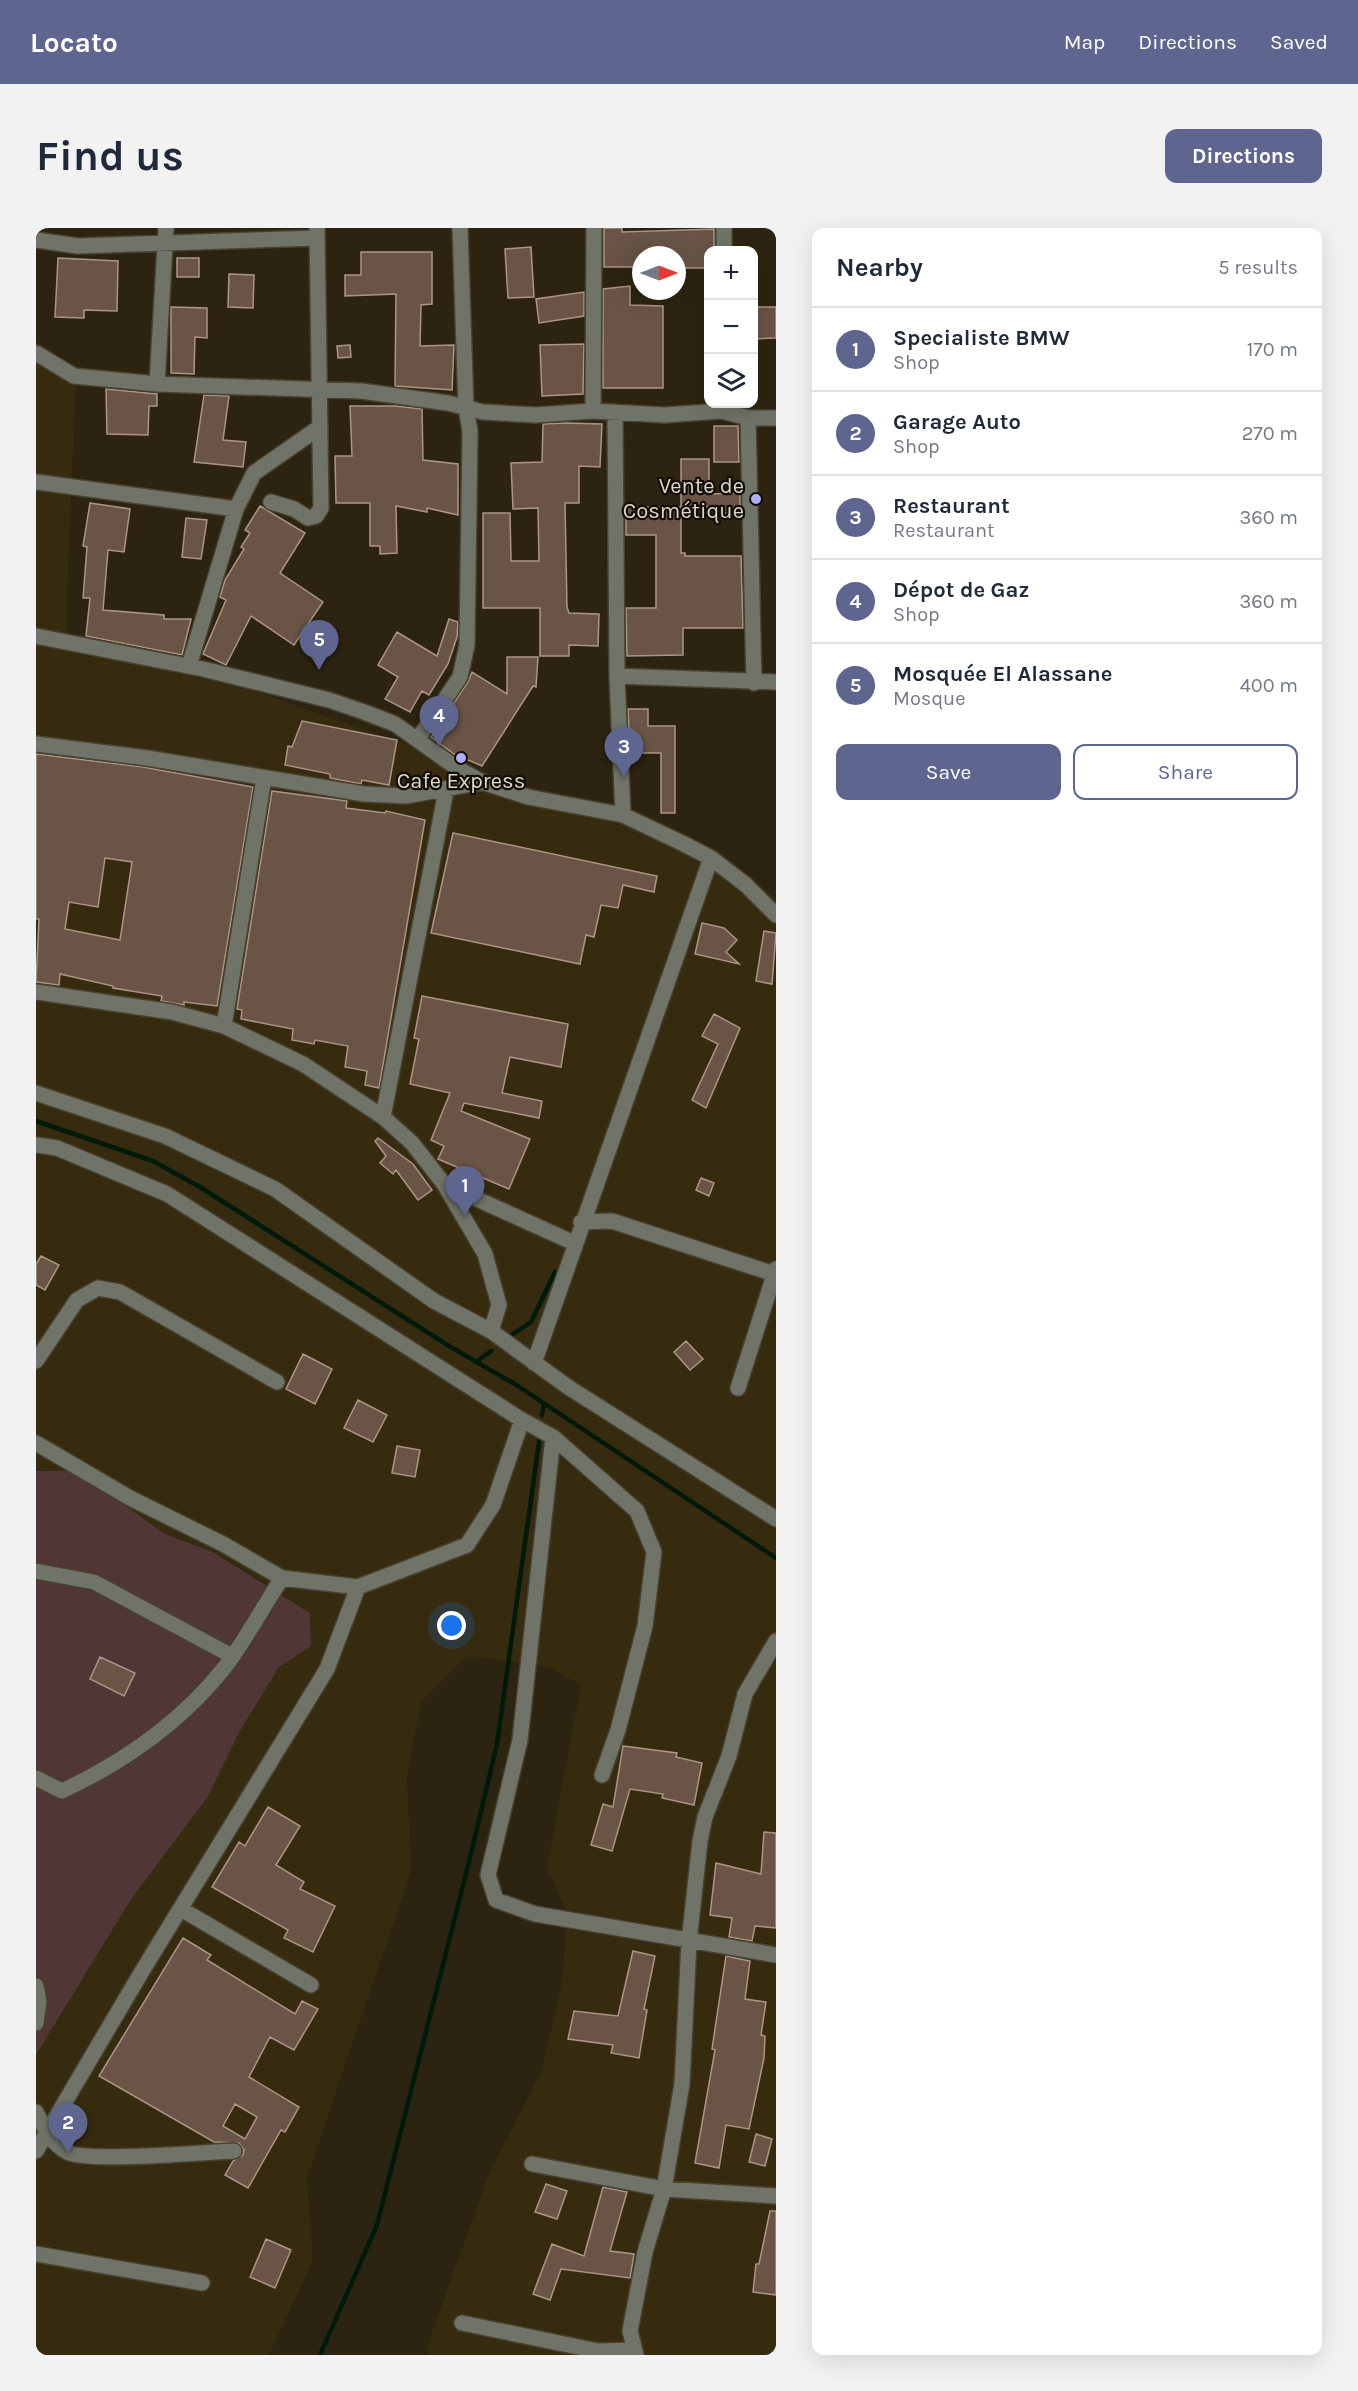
<!DOCTYPE html>
<html lang="en">
<head>
<meta charset="utf-8">
<style>
  :root { --surface:#fff; --page:#f2f2f3; --text:#1f2937; --muted:#747a83; --line:#e0e1e3; --accent:#5e658f }
  body { margin:0; font-family:Karla,sans-serif; background:var(--page); color:var(--text) }
  .controls { position:absolute; right:18px; top:18px; display:grid; overflow:hidden; border-radius:12px; box-shadow:0 6px 24px #0002 }
  .controls button { width:54px; height:54px; display:grid; place-items:center; padding:0; border:0; border-bottom:2px solid var(--line); background:var(--surface); color:var(--text); font:30px sans-serif }
  .compass { position:absolute; left:596px; top:18px; width:54px; height:54px; border-radius:50%; background:var(--surface); box-shadow:0 6px 24px #0002; rotate:90deg }
  .you { position:absolute; left:416px; top:1398px; width:21px; height:21px; margin:-15px; border:4px solid #fff; border-radius:50%; background:#1a73e8; box-shadow:0 0 0 9px #1a73e833 }
  .badge { display:grid; place-items:center; width:39px; height:39px; border-radius:50%; background:var(--accent); color:#fff; font-size:20px; font-weight:700 }
  .pin { position:absolute; translate:-50% -50px; filter:drop-shadow(0 2px 3px #0008) }
  .pin::after { content:''; position:absolute; top:32px; width:21px; height:18px; background:inherit; clip-path:polygon(0 0,100% 0,50% 100%) }
  .list { margin:0; padding:0; list-style:none }
  h2 { display:flex; justify-content:space-between; align-items:center; height:78px; margin:0; padding:0 24px; font-size:26px }
  h2 small { font-size:20px; font-weight:400; color:var(--muted) }
  .list li { display:grid; grid-template-columns:39px 1fr auto; gap:18px; align-items:center; box-sizing:border-box; height:84px; padding:0 24px; border-top:2px solid var(--line) }
  .list b { display:block; font-size:22px; white-space:nowrap }
  .list p { margin:0; font-size:20px; white-space:nowrap; color:var(--muted) }
  .list em { font-size:20px; font-style:normal; color:var(--muted) }
  .actions { display:flex; gap:12px; padding:18px 24px }
  .actions a { flex:1; padding:14px 0; border:2px solid var(--accent); border-radius:12px; text-align:center; font-size:21px; color:var(--accent) }
  .actions .main { background:var(--accent); color:#fff }
  .icon { flex:none; width:33px; height:33px; fill:none; stroke:currentColor; stroke-width:2; stroke-linecap:round; stroke-linejoin:round }
  .map { position:relative; flex:none; width:740px; height:2127px; overflow:hidden; border-radius:12px }
  header { display:flex; align-items:center; gap:36px; box-sizing:border-box; height:84px; padding:0 30px; background:var(--accent); color:#fff }
  header strong { font-size:28px }
  nav { display:flex; gap:33px; margin-inline-start:auto; font-size:21px }
  .intro { display:flex; align-items:center; justify-content:space-between; box-sizing:border-box; height:144px; padding:0 36px }
  h1 { margin:0; font-size:42px }
  .button { padding:15px 27px; border-radius:12px; background:var(--accent); color:#fff; font-size:21px; font-weight:700 }
  main { display:flex; gap:36px; padding:0 36px }
  aside { flex:1; background:var(--surface); border-radius:12px; box-shadow:0 6px 24px #0002 }
  .map>svg:first-child { display:block }
  .built { fill:#362b0f }
  .green { fill:#503635 }
  .lines { fill:none; stroke-linecap:round; stroke-linejoin:round }
  .stream { stroke:#001a0a; stroke-width:4.5 }
  .building { fill:#695446; stroke:#ac9585; stroke-width:1.5; fill-rule:evenodd }
  .minor-casing { stroke:#48412e; stroke-width:18 }
  .minor { stroke:#6f7368; stroke-width:15 }
  .poi-dot { fill:#acaffb; stroke:#120e06; stroke-width:2 }
  .labels { text-anchor:middle; dominant-baseline:central; stroke-width:4.5; stroke-linejoin:round; paint-order:stroke }
  .poi-label { font-size:22px; fill:#dcd7ca; stroke:#120e06; text-anchor:end }
</style>
</head>
<body>
<header>
<strong>Locato</strong>
<nav><a>Map</a><a>Directions</a><a>Saved</a></nav>
</header>
<div class="intro"><h1>Find us</h1><a class="button">Directions</a></div>
<main>
<div class="map">
<svg width="740" height="2127" viewBox="0 0 740 2127">
  <rect width="100%" height="100%" fill="#2c2410"/>
  <path class="built" d="M 0,114 L 40,142 L 31,368 L 31,420 L 212,461 L 684,625 L 740,671 L 740,2127 L 393,2127 L 392,2115 L 455,1941 L 505,1845 L 526,1756 L 531,1686 L 511,1639 L 545,1457 L 512,1439 L 431,1428 L 385,1474 L 371,1551 L 375,1643 L 271,1950 L 277,2033 L 233,2127 L 0,2127 L 0,1827 L 94,1673 L 171,1570 L 204,1503 L 243,1439 L 275,1417 L 274,1385 L 229,1355 L 177,1324 L 129,1306 L 41,1243 L 0,1243 Z"/>
  <path class="green" d="M 0,1243 L 41,1243 L 129,1306 L 177,1324 L 274,1385 L 275,1418 L 243,1439 L 204,1503 L 171,1570 L 94,1673 L 0,1827 Z"/>
  <g class="lines">
    <path class="stream" d="M 0,893 L 117,933 L 164,959 L 413,1118 L 482,1158 L 740,1330
      M 474,1108 L 495,1094 L 519,1044
      M 440,1134 L 455,1123
      M 506,1187 L 508,1175
      M 284,2127 L 341,1997 L 433,1634 L 461,1516 L 504,1207"/>
  </g>
  <path class="building" d="M 568,0 L 586,0 L 586,4 L 678,1 L 678,22 L 672,22 L 672,40 L 641,40 L 641,27 L 605,27 L 605,39 L 568,39 Z
    M 495,19 L 498,69 L 472,70 L 469,21 Z
    M 325,24 L 396,24 L 396,76 L 385,77 L 384,118 L 418,117 L 416,162 L 359,158 L 360,66 L 309,68 L 309,47 L 325,47 Z
    M 22,30 L 82,33 L 81,83 L 48,82 L 48,90 L 19,89 Z
    M 141,30 L 163,30 L 163,49 L 141,49 Z
    M 193,46 L 218,47 L 217,80 L 192,79 Z
    M 594,58 L 594,77 L 627,78 L 627,160 L 567,160 L 567,61 Z
    M 548,64 L 548,88 L 503,95 L 500,71 Z
    M 135,79 L 171,80 L 171,110 L 159,109 L 158,146 L 135,145 Z
    M 717,79 L 740,79 L 740,110 L 717,111 Z
    M 548,116 L 547,166 L 506,168 L 504,117 Z
    M 314,117 L 315,129 L 302,130 L 301,118 Z
    M 70,161 L 121,166 L 121,178 L 113,178 L 112,207 L 71,206 Z
    M 168,167 L 193,168 L 187,212 L 210,214 L 207,239 L 158,234 Z
    M 314,178 L 359,178 L 386,181 L 387,232 L 422,236 L 422,287 L 391,280 L 391,284 L 360,278 L 361,325 L 344,326 L 344,318 L 334,318 L 334,275 L 300,275 L 299,228 L 316,228 Z
    M 530,195 L 566,196 L 564,239 L 543,238 L 543,275 L 529,275 L 531,379 L 533,385 L 563,386 L 562,418 L 533,417 L 533,428 L 504,428 L 504,380 L 447,380 L 447,285 L 474,285 L 475,333 L 503,333 L 502,280 L 477,281 L 475,235 L 506,234 L 507,196 Z
    M 678,198 L 702,198 L 703,234 L 678,234 Z
    M 645,231 L 673,231 L 673,266 L 704,265 L 704,285 L 680,285 L 679,279 L 645,279 Z
    M 54,275 L 94,281 L 88,324 L 72,322 L 67,382 L 128,387 L 128,391 L 155,391 L 146,427 L 50,408 L 54,370 L 47,370 L 51,319 L 47,318 Z
    M 224,278 L 269,305 L 244,345 L 287,374 L 258,417 L 215,388 L 190,437 L 167,426 L 190,372 L 184,369 L 189,352 L 208,321 L 205,319 L 214,305 L 209,302 Z
    M 590,279 L 645,279 L 645,325 L 649,325 L 649,328 L 705,328 L 707,400 L 647,400 L 647,427 L 591,428 L 590,380 L 620,380 L 620,307 L 590,307 Z
    M 150,290 L 171,292 L 165,331 L 146,329 Z
    M 413,391 L 422,394 L 421,409 L 412,436 L 393,467 L 386,463 L 374,484 L 349,471 L 362,449 L 342,437 L 361,404 L 401,428 Z
    M 471,429 L 502,429 L 500,459 L 497,458 L 446,538 L 418,526 L 395,509 L 432,454 L 436,444 L 471,466 Z
    M 592,481 L 612,481 L 612,498 L 639,498 L 639,585 L 625,585 L 625,525 L 594,525 Z
    M 266,493 L 361,512 L 353,557 L 326,552 L 325,556 L 294,550 L 294,546 L 249,537 L 252,518 L 256,519 Z
    M 0,526 L 107,539 L 217,559 L 181,778 L 148,774 L 148,777 L 125,773 L 126,768 L 77,760 L 77,758 L 24,746 L 23,757 L 0,754 L 3,691 L 0,691 ZM 69,630 L 96,634 L 84,712 L 29,701 L 33,674 L 62,679 Z
    M 236,563 L 311,573 L 310,580 L 349,585 L 350,583 L 389,592 L 343,860 L 329,857 L 331,843 L 309,839 L 312,818 L 279,812 L 278,816 L 256,812 L 257,801 L 205,791 L 206,782 L 201,781 Z
    M 417,605 L 621,648 L 618,664 L 587,657 L 582,680 L 565,677 L 558,709 L 550,707 L 544,736 L 395,705 Z
    M 666,695 L 688,700 L 701,712 L 690,724 L 703,736 L 659,726 Z
    M 728,703 L 740,705 L 736,756 L 720,753 Z
    M 386,768 L 532,796 L 525,839 L 474,829 L 466,865 L 506,873 L 503,890 L 428,875 L 425,883 L 494,911 L 473,961 L 402,931 L 408,918 L 395,912 L 414,865 L 374,856 L 383,811 L 378,810 Z
    M 678,786 L 704,800 L 670,880 L 656,872 L 682,816 L 666,808 Z
    M 342,910 L 377,936 L 396,962 L 382,972 L 360,942 L 357,946 L 344,935 L 350,928 L 339,913 Z
    M 665,950 L 678,955 L 673,968 L 660,962 Z
    M 5,1028 L 23,1037 L 9,1062 L 0,1057 L 0,1036 Z
    M 650,1113 L 667,1131 L 654,1142 L 638,1124 Z
    M 267,1126 L 296,1141 L 279,1176 L 250,1161 Z
    M 322,1172 L 351,1187 L 337,1214 L 308,1200 Z
    M 361,1218 L 384,1222 L 379,1249 L 356,1245 Z
    M 64,1429 L 99,1445 L 88,1468 L 54,1451 Z
    M 587,1518 L 641,1525 L 640,1529 L 666,1535 L 658,1577 L 626,1570 L 627,1566 L 594,1561 L 576,1623 L 555,1617 L 567,1576 L 577,1579 Z
    M 232,1579 L 264,1598 L 240,1637 L 268,1654 L 264,1661 L 299,1678 L 277,1724 L 248,1710 L 252,1702 L 176,1659 L 203,1614 L 209,1618 Z
    M 728,1604 L 740,1605 L 740,1700 L 719,1698 L 716,1713 L 693,1709 L 696,1690 L 674,1687 L 680,1635 L 725,1646 Z
    M 147,1710 L 175,1727 L 171,1732 L 259,1786 L 266,1773 L 282,1781 L 258,1822 L 234,1809 L 213,1849 L 263,1879 L 249,1904 L 245,1902 L 212,1960 L 189,1947 L 197,1933 L 207,1927 L 208,1922 L 203,1915 L 178,1914 L 63,1848 ZM 199,1876 L 221,1889 L 209,1911 L 187,1898 Z
    M 597,1723 L 619,1728 L 608,1781 L 611,1782 L 603,1830 L 575,1825 L 577,1817 L 532,1811 L 538,1783 L 582,1788 Z
    M 690,1728 L 714,1733 L 709,1771 L 730,1774 L 725,1807 L 729,1808 L 728,1830 L 713,1901 L 690,1897 L 683,1940 L 659,1935 L 679,1822 L 676,1821 Z
    M 720,1906 L 736,1911 L 729,1938 L 713,1934 Z
    M 510,1956 L 531,1963 L 521,1991 L 499,1984 Z
    M 567,1959 L 591,1964 L 574,2023 L 598,2026 L 594,2050 L 525,2041 L 514,2072 L 497,2066 L 516,2016 L 548,2028 Z
    M 734,1983 L 740,1983 L 740,2067 L 717,2064 L 720,2036 L 723,2036 Z
    M 230,2011 L 255,2022 L 239,2060 L 214,2049 Z"/>
  <g class="lines">
    <defs>
      <path id="minor" d="M 0,12 L 42,18 L 281,10
        M 688,22 L 688,0
        M 0,125 L 38,148 L 121,156 L 325,163 L 412,175 L 447,184 L 500,187 L 557,183 L 629,187 L 686,183 L 712,190 L 740,190
        M 121,156 L 130,0
        M 557,183 L 558,0
        M 579,184 L 581,448 L 587,587
        M 712,190 L 718,455
        M 0,254 L 200,281
        M 235,274 L 258,281 L 272,290 L 280,288 L 285,280 L 281,0
        M 0,408 L 167,441 L 293,472 L 328,484 L 359,496 L 421,540 L 446,554 L 492,569 L 587,587 L 648,616 L 675,630 L 710,657 L 740,687
        M 153,438 L 200,281 L 218,245 L 284,199
        M 581,448 L 740,454
        M 382,511 L 424,449 L 431,417 L 434,203 L 430,180 L 424,0
        M 0,516 L 111,530 L 328,566 L 370,568 L 446,554
        M 0,764 L 136,784 L 188,798 L 267,836 L 347,889 L 376,915 L 408,956 L 449,1026 L 463,1077 L 455,1103
        M 188,798 L 228,550
        M 0,865 L 129,908 L 239,961 L 398,1073 L 455,1103 L 532,1159 L 740,1291
        M 347,889 L 410,563
        M 0,917 L 21,920 L 131,966 L 486,1192 L 517,1209 L 484,1512 L 452,1647 L 460,1672 L 499,1686 L 740,1727
        M 408,956 L 538,1015
        M 545,994 L 576,993 L 738,1046
        M 0,1133 L 41,1072 L 62,1060 L 84,1064 L 241,1154
        M 498,1135 L 675,630
        M 702,1160 L 740,1041
        M 517,1209 L 601,1283 L 618,1324 L 609,1398 L 582,1502 L 566,1547
        M 0,1215 L 94,1270 L 187,1316 L 246,1350 L 322,1359
        M 0,1343 L 58,1354 L 196,1428
        M 0,1550 L 26,1563 C 88,1534 146,1493 189,1439 C 210,1411 227,1379 246,1350
        M 145,1681 L 275,1757
        M 0,1758 L 3,1774 L 0,1795
        M 0,1884 C 8,1899 15,1915 31,1924 C 50,1935 169,1924 198,1923
        M 0,1923 L 105,1745 L 291,1441 L 322,1359 L 431,1317 L 457,1277 L 486,1192
        M 496,1936 L 628,1961 L 740,1968
        M 0,2026 L 166,2055
        M 426,2095 L 562,2123 L 597,2122
        M 600,2127 L 594,2103 L 609,2024 L 628,1961 L 646,1856 L 653,1714 L 664,1613 L 669,1589 L 693,1528 L 709,1466 L 740,1413"/>
    </defs>
    <use href="#minor" class="minor-casing"/>
    <use href="#minor" class="minor"/>
  </g>
  <g class="poi-dot">
    <circle cx="720" cy="271" r="6"/>
    <circle cx="425" cy="530" r="6"/>
  </g>
  <g class="labels">
    <g class="poi-label">
      <text x="708" y="258">Vente de<tspan x="708" dy="25">Cosmétique</tspan></text>
      <text x="425" y="553" text-anchor="middle">Cafe Express</text>
    </g>
  </g>
</svg>
<div class="controls">
<button>+</button>
<button>−</button>
<button><svg class="icon" aria-label="layers" viewBox="0 0 24 24"><path d="M12 4l9 5-9 5-9-5zM3 14l9 5 9-5"/></svg></button>
</div>
<svg class="compass" viewBox="-18 -18 36 36"><path d="M0-13l5 13h-10z" fill="#e53935"/><path d="M0 13l5-13h-10z" fill="#747a83"/></svg>
<div class="you"></div>
<div class="pin badge" style="left:429px;top:988px">1</div>
<div class="pin badge" style="left:32px;top:1925px">2</div>
<div class="pin badge" style="left:588px;top:549px">3</div>
<div class="pin badge" style="left:403px;top:518px">4</div>
<div class="pin badge" style="left:283px;top:442px">5</div>
</div>
<aside>
<h2>Nearby<small>5 results</small></h2>
<ul class="list">
<li><span class="badge">1</span><div><b>Specialiste BMW</b><p>Shop</p></div><em>170 m</em></li>
<li><span class="badge">2</span><div><b>Garage Auto</b><p>Shop</p></div><em>270 m</em></li>
<li><span class="badge">3</span><div><b>Restaurant</b><p>Restaurant</p></div><em>360 m</em></li>
<li><span class="badge">4</span><div><b>Dépot de Gaz</b><p>Shop</p></div><em>360 m</em></li>
<li><span class="badge">5</span><div><b>Mosquée El Alassane</b><p>Mosque</p></div><em>400 m</em></li>
</ul>
<div class="actions"><a class="main">Save</a><a>Share</a></div>
</aside>
</main>
</body>
</html>
